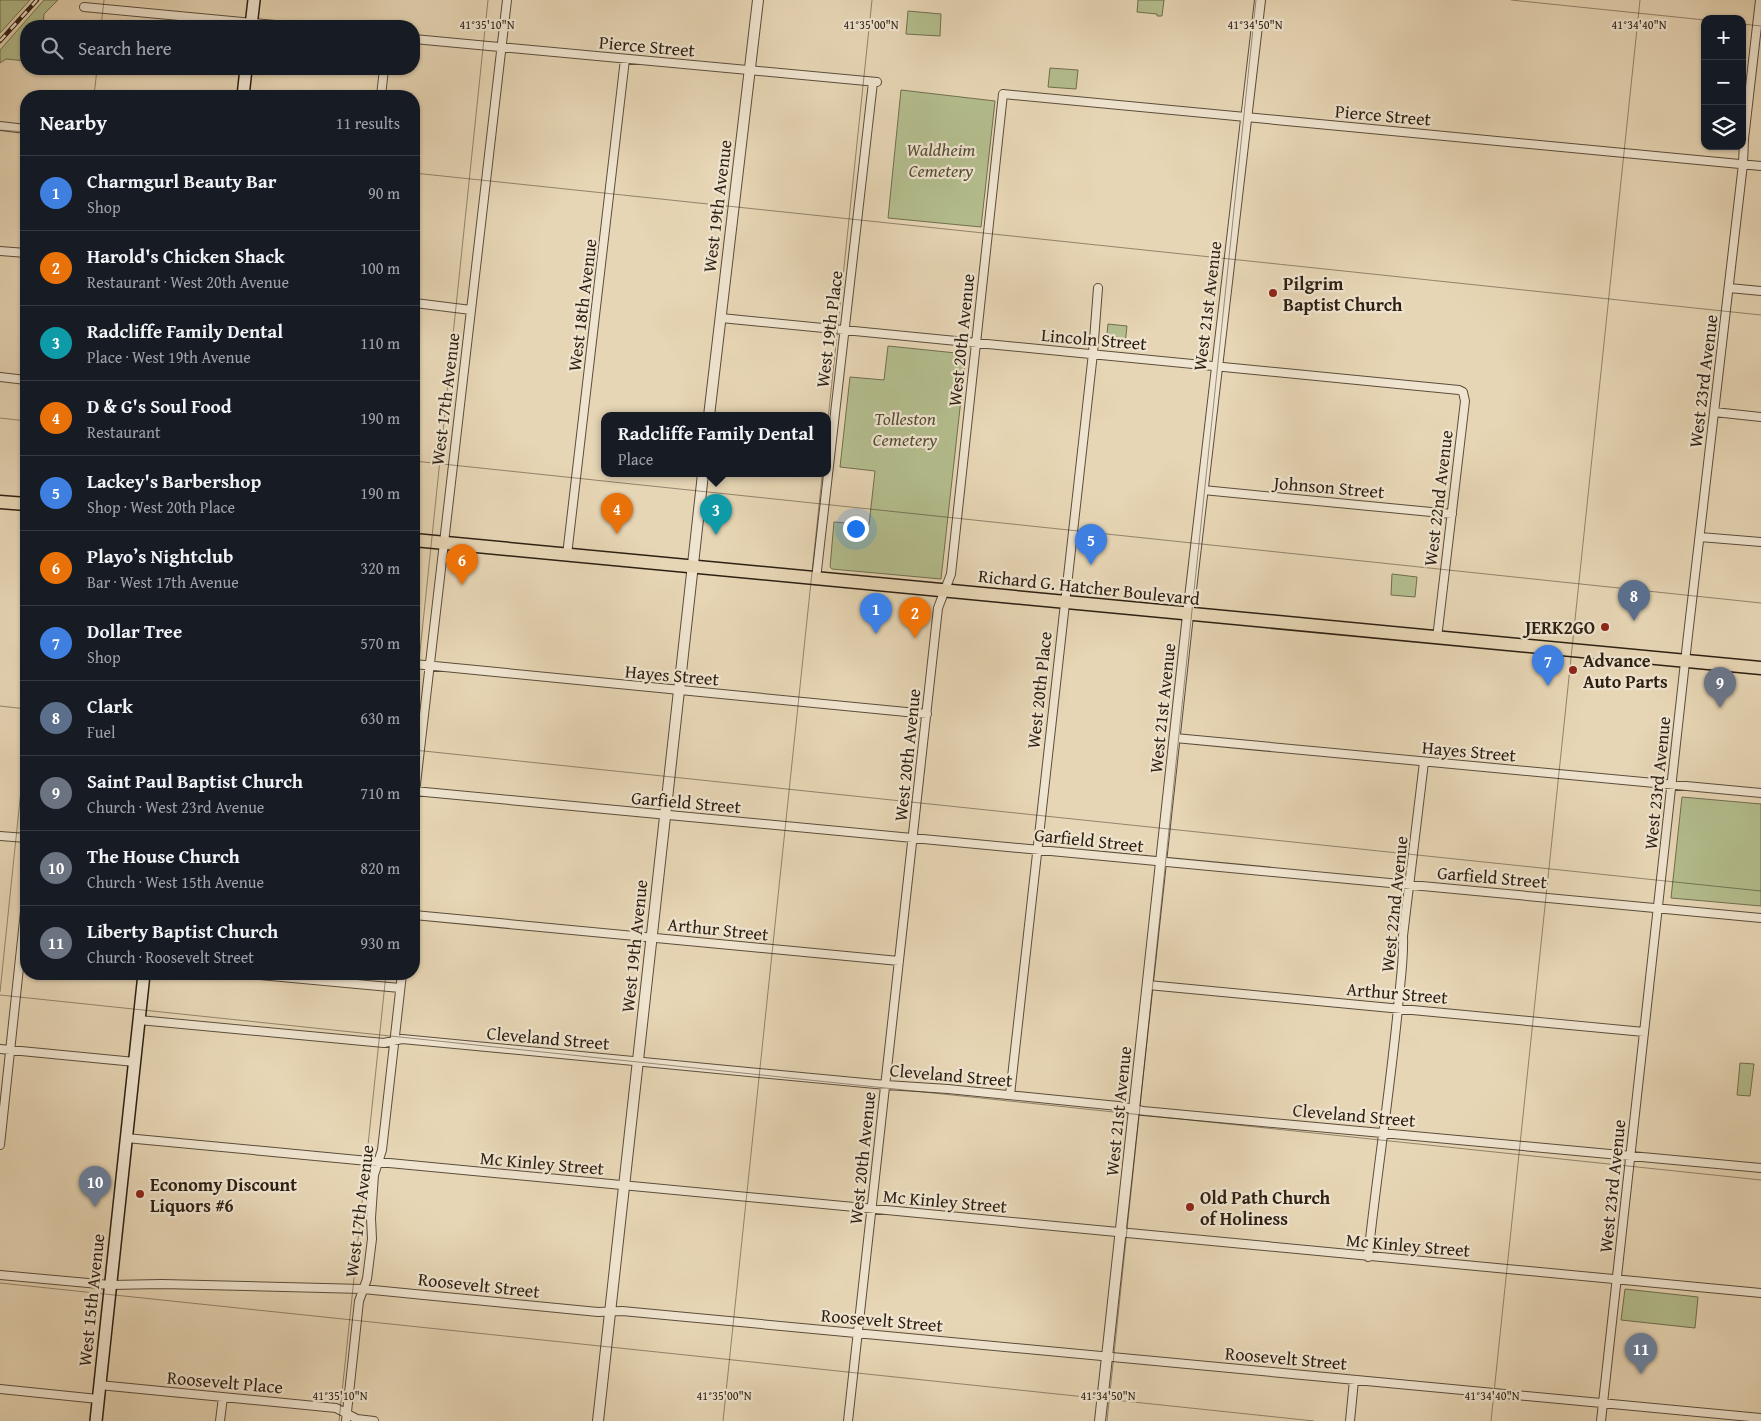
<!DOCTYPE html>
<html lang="en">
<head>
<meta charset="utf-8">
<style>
  :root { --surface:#171b24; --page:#242831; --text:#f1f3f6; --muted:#9ea1a6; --line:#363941; --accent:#c59692 }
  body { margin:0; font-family:"Gentium Book Plus",serif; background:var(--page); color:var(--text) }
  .controls { position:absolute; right:15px; top:15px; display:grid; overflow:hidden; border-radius:10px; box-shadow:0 1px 4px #0004 }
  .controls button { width:45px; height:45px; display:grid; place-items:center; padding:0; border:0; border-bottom:1px solid var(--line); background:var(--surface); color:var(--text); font:25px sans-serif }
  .you { position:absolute; left:855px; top:528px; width:18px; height:18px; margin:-12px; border:4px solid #fff; border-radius:50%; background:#1a73e8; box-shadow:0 0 0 8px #1a73e833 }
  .badge { display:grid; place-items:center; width:32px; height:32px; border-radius:50%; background:var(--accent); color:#fff; font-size:16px; font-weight:700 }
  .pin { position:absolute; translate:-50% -41px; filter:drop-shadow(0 1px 2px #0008) }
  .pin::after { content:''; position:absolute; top:26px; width:18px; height:15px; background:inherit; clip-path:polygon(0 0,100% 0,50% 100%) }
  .popup { position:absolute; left:601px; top:412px; width:230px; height:65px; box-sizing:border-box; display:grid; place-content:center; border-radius:10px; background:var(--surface); filter:drop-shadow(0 1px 4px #0005); font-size:16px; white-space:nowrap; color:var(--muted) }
  .popup b { font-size:19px; color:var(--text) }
  .popup::after { content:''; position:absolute; left:50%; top:100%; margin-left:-10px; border:10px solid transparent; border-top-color:var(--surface) }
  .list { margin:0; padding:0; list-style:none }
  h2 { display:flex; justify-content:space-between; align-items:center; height:65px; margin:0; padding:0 20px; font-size:21px }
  h2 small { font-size:16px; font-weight:400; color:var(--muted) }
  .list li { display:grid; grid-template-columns:32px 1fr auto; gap:15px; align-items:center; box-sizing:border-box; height:75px; padding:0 20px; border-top:1px solid var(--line) }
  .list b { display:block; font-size:19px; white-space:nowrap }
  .list p { margin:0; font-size:16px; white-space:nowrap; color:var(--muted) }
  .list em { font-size:16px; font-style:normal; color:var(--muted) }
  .icon { flex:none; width:28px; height:28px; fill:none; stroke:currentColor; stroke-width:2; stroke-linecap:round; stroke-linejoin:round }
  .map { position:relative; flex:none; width:1761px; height:1421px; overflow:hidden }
  .search { position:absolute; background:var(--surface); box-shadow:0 1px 4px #0004; left:20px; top:20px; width:400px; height:55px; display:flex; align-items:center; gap:12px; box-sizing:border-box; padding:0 18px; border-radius:20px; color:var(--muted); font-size:19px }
  .panel { position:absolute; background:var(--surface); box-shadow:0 1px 4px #0004; left:20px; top:90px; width:400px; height:890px; border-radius:20px }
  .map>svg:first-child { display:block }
  .green { fill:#b4be8e; stroke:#706e50 }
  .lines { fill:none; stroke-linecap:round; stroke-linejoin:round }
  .minor-casing { stroke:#5b4d3b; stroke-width:10 }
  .tertiary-casing { stroke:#5b4d3b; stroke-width:12 }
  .secondary-casing { stroke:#2c1f12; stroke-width:14 }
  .primary-casing { stroke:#2c1f12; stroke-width:15 }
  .minor { stroke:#efe4cf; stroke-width:8 }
  .tertiary { stroke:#efe4cf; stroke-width:10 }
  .secondary { stroke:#efe4cf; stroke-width:11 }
  .primary { stroke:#e7d6b5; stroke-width:12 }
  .rail-casing { stroke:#2c1f12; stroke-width:4.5 }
  .rail { stroke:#efe4cf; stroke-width:2.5; stroke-dasharray:8; stroke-linecap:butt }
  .ticks { fill:none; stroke:#2c1f12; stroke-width:1; stroke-opacity:0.45 }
  .poi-dot { fill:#8f2418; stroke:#efe4cf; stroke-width:2 }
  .labels { text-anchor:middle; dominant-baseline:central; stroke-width:4.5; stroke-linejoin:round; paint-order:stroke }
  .street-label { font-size:18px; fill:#2c1f12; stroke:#efe4cf }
  .park-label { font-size:18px; font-style:italic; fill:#554f37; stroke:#efe4cf }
  .poi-label { font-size:18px; font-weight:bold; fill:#2c1f12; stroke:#efe4cf; text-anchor:start }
  .ticks-label { font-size:12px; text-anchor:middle; fill:#2c1f12; stroke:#efe4cf; stroke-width:4.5; stroke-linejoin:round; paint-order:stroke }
</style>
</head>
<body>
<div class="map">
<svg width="1761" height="1421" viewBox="0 0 1761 1421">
  <rect width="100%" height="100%" fill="#e7d6b5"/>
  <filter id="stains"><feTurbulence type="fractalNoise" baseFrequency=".004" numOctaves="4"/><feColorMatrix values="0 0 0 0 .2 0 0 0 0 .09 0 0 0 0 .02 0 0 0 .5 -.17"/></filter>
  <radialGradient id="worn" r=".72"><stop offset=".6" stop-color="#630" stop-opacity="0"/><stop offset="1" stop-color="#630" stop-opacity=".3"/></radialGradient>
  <path class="green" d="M 0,0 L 30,0 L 0,33 Z
    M 44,0 L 58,0 L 44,14 L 43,26 L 26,26 L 26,61 L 6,59 L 0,63 L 0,50 Z
    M 1138,0 L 1164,0 L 1162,16 L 1157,16 L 1157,14 L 1137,12 Z
    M 908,11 L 941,14 L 940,36 L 906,34 Z
    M 1050,68 L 1078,70 L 1076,89 L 1048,87 Z
    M 901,90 L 995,101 L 981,227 L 888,218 Z
    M 1108,324 L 1127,326 L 1125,345 L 1106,343 Z
    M 888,346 L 966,354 L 941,579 L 832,569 L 830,567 L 834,522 L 869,525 L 875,471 L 840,467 L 850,377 L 884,380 Z
    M 1392,574 L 1417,577 L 1415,597 L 1391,595 Z
    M 1682,797 L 1761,804 L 1761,906 L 1671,898 Z
    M 1740,1063 L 1754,1064 L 1750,1096 L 1737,1095 Z
    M 1625,1289 L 1698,1297 L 1695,1328 L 1621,1320 Z"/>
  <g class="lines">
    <defs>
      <path id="minor" d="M 84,7 L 286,26
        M 414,39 L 877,82
        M 381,96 L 384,69
        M 0,126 L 26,129
        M 0,251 L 26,253
        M 1729,288 L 1761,291
        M 415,303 L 471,310
        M 721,318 L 1459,390 L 1463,392 L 1465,401 L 1437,638
        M 0,377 L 26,380
        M 1714,412 L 1761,417
        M 1203,490 L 1452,514
        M 1700,537 L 1761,542
        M 567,555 L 625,59
        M 816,579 L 873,82
        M 414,664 L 927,714
        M 1175,738 L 1761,793
        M 414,791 L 1761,918
        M 414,801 L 507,0
        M 0,836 L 26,838
        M 414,915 L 899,961
        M 249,974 L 400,988
        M 1148,985 L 1644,1032
        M 139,1020 L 384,1043 L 402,1039 L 886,1085 L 948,1089 L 1118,1106 L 1143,1111 L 1761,1168
        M 0,1049 L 135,1062
        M 1010,1095 L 1093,353 L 1098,288
        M 126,1138 L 1761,1293
        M 0,1145 L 26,902
        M 1368,1257 C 1377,1173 1390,1091 1398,1008 C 1400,983 1404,960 1403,936 L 1424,762
        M 0,1275 L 110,1285 L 162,1284 L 363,1289 L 598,1312 L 622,1311 L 1761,1418
        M 99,1385 L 336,1408 L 357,1419 L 374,1421
        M 0,1389 L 98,1399
        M 220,1421 L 223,1397
        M 346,1421 L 359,1301 L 367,1279 L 372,1239 L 371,1218 L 374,1175 L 382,1150 L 402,974
        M 848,1421 L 938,608 L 951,574 L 1003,94 L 1761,166
        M 1350,1421 L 1354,1380
        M 1601,1421 L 1688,635 L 1743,164 L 1744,139 L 1760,0"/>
      <path id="tertiary" d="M 709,416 L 758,0
        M 598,1421 L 703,474
        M 1100,1421 L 1188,615 L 1260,0"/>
      <path id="secondary" d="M 251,26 L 254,0
        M 243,96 L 246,69
        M 96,1421 L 144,974"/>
      <path id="primary" d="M 0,502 L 26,504
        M 414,540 L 1761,668"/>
    </defs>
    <use href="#minor" class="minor-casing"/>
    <use href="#tertiary" class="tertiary-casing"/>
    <use href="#secondary" class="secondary-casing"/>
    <use href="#primary" class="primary-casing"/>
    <use href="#minor" class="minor"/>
    <use href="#tertiary" class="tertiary"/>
    <use href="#secondary" class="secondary"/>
    <use href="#primary" class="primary"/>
    <defs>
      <path id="rail" d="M 0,41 L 37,0"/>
    </defs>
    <use href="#rail" class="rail-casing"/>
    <use href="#rail" class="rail"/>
  </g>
  <path class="ticks" d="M 1511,0 L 1705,20M 1742,24 L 1761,26M 101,26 L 104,0M 94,96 L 97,69M 0,130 L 26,132M 414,173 L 1761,315M 0,418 L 26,421M 414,461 L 1761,603M 0,706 L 26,709M 414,709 L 488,0M 414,750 L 1761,891M 0,992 L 26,742M 0,995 L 1761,1180M 0,1283 L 1314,1421M 339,1421 L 386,974M 723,1421 L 872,0M 1107,1421 L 1256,0M 1491,1421 L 1640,0"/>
  <g class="poi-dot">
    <circle cx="1273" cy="293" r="5"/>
    <circle cx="1605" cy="627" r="5"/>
    <circle cx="1573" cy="670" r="5"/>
    <circle cx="140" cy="1194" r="5"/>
    <circle cx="1190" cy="1207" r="5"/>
  </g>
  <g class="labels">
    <g class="street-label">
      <text transform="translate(647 46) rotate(5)">Pierce Street</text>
      <text transform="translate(1383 115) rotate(5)">Pierce Street</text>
      <text transform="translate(717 206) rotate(-83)">West 19th Avenue</text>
      <text transform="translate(582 305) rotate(-83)">West 18th Avenue</text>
      <text transform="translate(1207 306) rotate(-83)">West 21st Avenue</text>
      <text transform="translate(829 329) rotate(-83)">West 19th Place</text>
      <text transform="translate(1094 339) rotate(5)">Lincoln Street</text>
      <text transform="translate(961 340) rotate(-84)">West 20th Avenue</text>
      <text transform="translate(1703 381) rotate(-83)">West 23rd Avenue</text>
      <text transform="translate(445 399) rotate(-83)">West 17th Avenue</text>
      <text transform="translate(1329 487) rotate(5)">Johnson Street</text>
      <text transform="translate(1438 498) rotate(-83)">West 22nd Avenue</text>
      <text transform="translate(1089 587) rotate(6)">Richard G. Hatcher Boulevard</text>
      <text transform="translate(672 675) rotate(5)">Hayes Street</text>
      <text transform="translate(1039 690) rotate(-84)">West 20th Place</text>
      <text transform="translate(1162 708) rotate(-84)">West 21st Avenue</text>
      <text transform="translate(1469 751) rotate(5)">Hayes Street</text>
      <text transform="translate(907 755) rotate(-84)">West 20th Avenue</text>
      <text transform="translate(1657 783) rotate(-84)">West 23rd Avenue</text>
      <text transform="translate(686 802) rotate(5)">Garfield Street</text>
      <text transform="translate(1089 840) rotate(6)">Garfield Street</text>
      <text transform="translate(1492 877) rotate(5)">Garfield Street</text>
      <text transform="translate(1394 904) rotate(-84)">West 22nd Avenue</text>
      <text transform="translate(718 929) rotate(6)">Arthur Street</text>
      <text transform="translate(634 946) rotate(-84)">West 19th Avenue</text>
      <text transform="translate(1397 993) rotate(5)">Arthur Street</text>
      <text transform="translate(548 1038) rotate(5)">Cleveland Street</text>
      <text transform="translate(951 1075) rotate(5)">Cleveland Street</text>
      <text transform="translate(1118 1111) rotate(-84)">West 21st Avenue</text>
      <text transform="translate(1354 1115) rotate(5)">Cleveland Street</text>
      <text transform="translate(862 1158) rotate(-84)">West 20th Avenue</text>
      <text transform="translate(542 1163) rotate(5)">Mc Kinley Street</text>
      <text transform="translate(1612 1186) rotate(-84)">West 23rd Avenue</text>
      <text transform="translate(945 1201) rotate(5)">Mc Kinley Street</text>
      <text transform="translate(359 1211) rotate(-83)">West 17th Avenue</text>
      <text transform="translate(1408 1245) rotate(5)">Mc Kinley Street</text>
      <text transform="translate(479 1285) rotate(6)">Roosevelt Street</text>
      <text transform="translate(91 1300) rotate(-84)">West 15th Avenue</text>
      <text transform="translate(882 1320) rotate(5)">Roosevelt Street</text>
      <text transform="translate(1286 1358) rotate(5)">Roosevelt Street</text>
      <text transform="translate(225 1382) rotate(5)">Roosevelt Place</text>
    </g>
    <g class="park-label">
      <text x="941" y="149">Waldheim<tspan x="941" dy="21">Cemetery</tspan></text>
      <text x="905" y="418">Tolleston<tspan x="905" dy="21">Cemetery</tspan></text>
    </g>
    <g class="poi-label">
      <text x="1283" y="283">Pilgrim<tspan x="1283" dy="21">Baptist Church</tspan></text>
      <text x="1595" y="627" text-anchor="end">JERK2GO</text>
      <text x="1583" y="660">Advance<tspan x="1583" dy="21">Auto Parts</tspan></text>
      <text x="150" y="1184">Economy Discount<tspan x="150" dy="21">Liquors #6</tspan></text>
      <text x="1200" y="1197">Old Path Church<tspan x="1200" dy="21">of Holiness</tspan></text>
    </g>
  </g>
  <g class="ticks-label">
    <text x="487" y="29">41°35'10"N</text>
    <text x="871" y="29">41°35'00"N</text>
    <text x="1255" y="29">41°34'50"N</text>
    <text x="1639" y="29">41°34'40"N</text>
    <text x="340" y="1400">41°35'10"N</text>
    <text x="724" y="1400">41°35'00"N</text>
    <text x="1108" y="1400">41°34'50"N</text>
    <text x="1492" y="1400">41°34'40"N</text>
  </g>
  <rect width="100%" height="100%" filter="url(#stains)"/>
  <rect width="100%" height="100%" fill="url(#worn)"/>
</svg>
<div class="controls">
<button>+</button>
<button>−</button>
<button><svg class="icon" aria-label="layers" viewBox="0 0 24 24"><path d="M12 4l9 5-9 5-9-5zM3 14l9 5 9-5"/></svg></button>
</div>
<div class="you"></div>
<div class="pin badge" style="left:876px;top:634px;background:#3f7fe0">1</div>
<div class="pin badge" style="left:915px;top:638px;background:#e8710a">2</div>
<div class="pin badge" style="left:716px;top:535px;background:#0f9aa8">3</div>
<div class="popup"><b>Radcliffe Family Dental</b>Place</div>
<div class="pin badge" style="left:617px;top:534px;background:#e8710a">4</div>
<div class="pin badge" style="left:1091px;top:565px;background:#3f7fe0">5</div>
<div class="pin badge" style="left:462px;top:585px;background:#e8710a">6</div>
<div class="pin badge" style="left:1548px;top:686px;background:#3f7fe0">7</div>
<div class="pin badge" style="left:1634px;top:621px;background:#5c6f8a">8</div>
<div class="pin badge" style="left:1720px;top:708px;background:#6b7280">9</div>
<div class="pin badge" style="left:95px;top:1207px;background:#6b7280">10</div>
<div class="pin badge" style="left:1641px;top:1374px;background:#6b7280">11</div>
<div class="search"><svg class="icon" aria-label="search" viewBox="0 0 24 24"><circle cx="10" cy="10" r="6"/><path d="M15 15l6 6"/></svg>Search here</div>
<section class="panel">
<h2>Nearby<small>11 results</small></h2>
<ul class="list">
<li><span class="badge" style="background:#3f7fe0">1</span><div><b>Charmgurl Beauty Bar</b><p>Shop</p></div><em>90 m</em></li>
<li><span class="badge" style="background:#e8710a">2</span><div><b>Harold's Chicken Shack</b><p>Restaurant · West 20th Avenue</p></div><em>100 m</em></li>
<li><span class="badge" style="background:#0f9aa8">3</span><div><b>Radcliffe Family Dental</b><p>Place · West 19th Avenue</p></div><em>110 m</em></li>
<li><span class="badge" style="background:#e8710a">4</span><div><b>D &amp; G's Soul Food</b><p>Restaurant</p></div><em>190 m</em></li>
<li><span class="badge" style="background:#3f7fe0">5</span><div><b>Lackey's Barbershop</b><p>Shop · West 20th Place</p></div><em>190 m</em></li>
<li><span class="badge" style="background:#e8710a">6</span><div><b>Playo’s Nightclub</b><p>Bar · West 17th Avenue</p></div><em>320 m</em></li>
<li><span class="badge" style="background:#3f7fe0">7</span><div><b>Dollar Tree</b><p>Shop</p></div><em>570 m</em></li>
<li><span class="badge" style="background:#5c6f8a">8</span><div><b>Clark</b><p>Fuel</p></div><em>630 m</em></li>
<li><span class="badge" style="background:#6b7280">9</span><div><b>Saint Paul Baptist Church</b><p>Church · West 23rd Avenue</p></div><em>710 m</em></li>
<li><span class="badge" style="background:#6b7280">10</span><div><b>The House Church</b><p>Church · West 15th Avenue</p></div><em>820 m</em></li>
<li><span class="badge" style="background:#6b7280">11</span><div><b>Liberty Baptist Church</b><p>Church · Roosevelt Street</p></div><em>930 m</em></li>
</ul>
</section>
</div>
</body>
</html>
